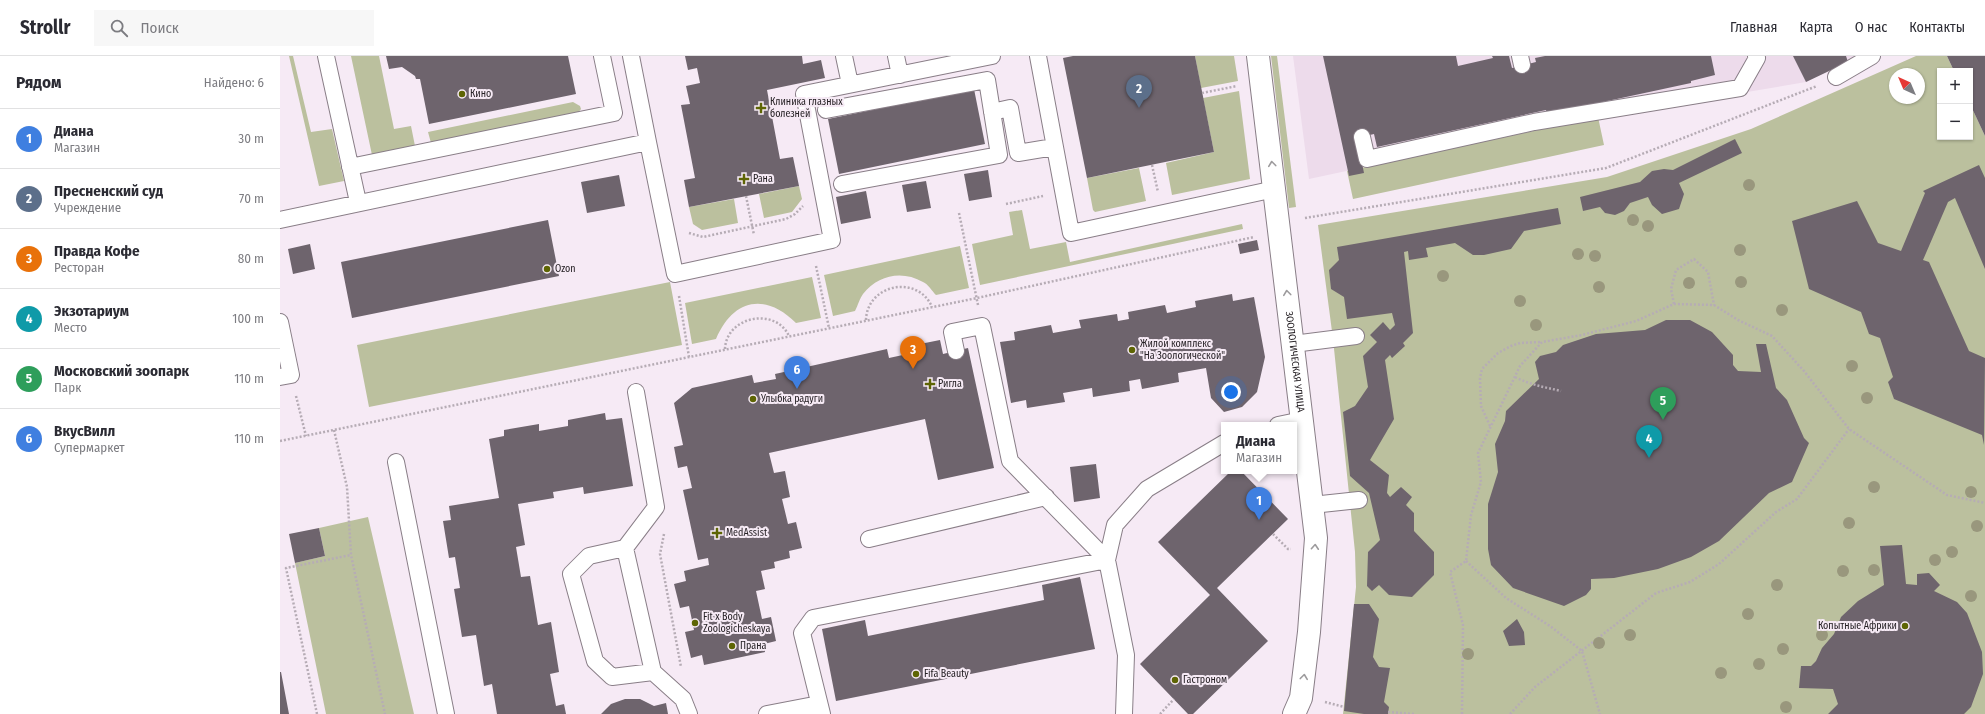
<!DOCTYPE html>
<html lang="ru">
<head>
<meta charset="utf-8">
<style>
  :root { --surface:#fff; --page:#f7f7f7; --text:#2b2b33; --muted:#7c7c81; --line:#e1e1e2; --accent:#5e6504 }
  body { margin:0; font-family:"Fira Sans Condensed",sans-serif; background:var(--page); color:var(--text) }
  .controls { position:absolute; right:12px; top:12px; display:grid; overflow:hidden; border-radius:0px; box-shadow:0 1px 3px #0004 }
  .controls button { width:36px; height:36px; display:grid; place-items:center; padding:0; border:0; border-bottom:1px solid var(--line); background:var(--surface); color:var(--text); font:20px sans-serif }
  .compass { position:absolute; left:1609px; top:12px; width:36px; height:36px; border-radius:50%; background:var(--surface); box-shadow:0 1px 3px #0004; rotate:316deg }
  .you { position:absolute; left:951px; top:336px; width:14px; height:14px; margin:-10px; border:3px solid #fff; border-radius:50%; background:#1a73e8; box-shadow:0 0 0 6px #1a73e833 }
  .badge { display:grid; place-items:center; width:26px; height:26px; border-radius:50%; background:var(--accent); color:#fff; font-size:13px; font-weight:700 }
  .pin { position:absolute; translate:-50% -33px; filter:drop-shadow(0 1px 2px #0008) }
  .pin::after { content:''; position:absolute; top:21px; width:14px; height:12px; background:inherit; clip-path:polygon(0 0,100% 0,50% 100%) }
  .popup { position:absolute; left:941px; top:366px; width:76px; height:52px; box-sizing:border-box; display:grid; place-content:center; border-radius:0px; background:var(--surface); filter:drop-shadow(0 1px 3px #0005); font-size:13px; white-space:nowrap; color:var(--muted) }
  .popup b { font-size:15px; color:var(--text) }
  .popup::after { content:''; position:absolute; left:50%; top:100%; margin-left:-8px; border:8px solid transparent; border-top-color:var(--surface) }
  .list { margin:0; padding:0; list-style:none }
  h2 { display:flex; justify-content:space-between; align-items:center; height:52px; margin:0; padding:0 16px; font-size:17px }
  h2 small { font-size:13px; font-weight:400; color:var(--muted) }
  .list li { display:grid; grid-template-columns:26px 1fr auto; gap:12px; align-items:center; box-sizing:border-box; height:60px; padding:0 16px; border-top:1px solid var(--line) }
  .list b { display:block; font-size:15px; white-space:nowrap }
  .list p { margin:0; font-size:13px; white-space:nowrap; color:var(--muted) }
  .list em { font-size:13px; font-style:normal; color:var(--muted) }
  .icon { flex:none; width:22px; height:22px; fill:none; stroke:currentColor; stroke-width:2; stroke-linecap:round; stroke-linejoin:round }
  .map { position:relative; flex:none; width:1705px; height:658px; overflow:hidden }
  header { display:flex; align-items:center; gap:24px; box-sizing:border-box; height:56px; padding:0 20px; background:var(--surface); border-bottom:1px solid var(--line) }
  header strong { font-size:19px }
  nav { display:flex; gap:22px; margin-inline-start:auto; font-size:14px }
  .search { width:280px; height:36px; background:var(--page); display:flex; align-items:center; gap:10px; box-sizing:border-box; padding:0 14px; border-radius:0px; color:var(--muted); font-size:15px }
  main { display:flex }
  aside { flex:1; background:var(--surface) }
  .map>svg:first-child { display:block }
  .built { fill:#eddbeb }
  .green { fill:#bbc09e; fill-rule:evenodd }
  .building { fill:#6e646d }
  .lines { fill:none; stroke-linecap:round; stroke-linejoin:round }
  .service-casing { stroke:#897e87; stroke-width:18 }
  .minor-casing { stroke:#897e87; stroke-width:24 }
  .path { stroke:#b6acb5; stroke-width:2.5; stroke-dasharray:2 2; stroke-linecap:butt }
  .service { stroke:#fff; stroke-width:16 }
  .minor { stroke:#fff; stroke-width:22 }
  .tree { fill:#99977d }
  .oneway { stroke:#9d9b9d }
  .poi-dot { fill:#5e6504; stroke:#f6eaf5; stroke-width:1.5 }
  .labels { text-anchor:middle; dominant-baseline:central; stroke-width:4; stroke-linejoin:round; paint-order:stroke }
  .poi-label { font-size:10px; fill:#262125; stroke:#f6eaf5; text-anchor:start }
  .street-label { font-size:10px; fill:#262125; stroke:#f6eaf5 }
</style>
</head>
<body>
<header>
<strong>Strollr</strong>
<div class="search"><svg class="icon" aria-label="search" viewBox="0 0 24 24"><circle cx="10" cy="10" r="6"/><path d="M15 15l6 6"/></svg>Поиск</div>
<nav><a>Главная</a><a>Карта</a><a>О нас</a><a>Контакты</a></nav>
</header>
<main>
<aside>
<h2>Рядом<small>Найдено: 6</small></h2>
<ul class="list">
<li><span class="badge" style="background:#3f7fe0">1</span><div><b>Диана</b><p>Магазин</p></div><em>30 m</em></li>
<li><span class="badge" style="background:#5c6f8a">2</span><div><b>Пресненский суд</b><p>Учреждение</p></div><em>70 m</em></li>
<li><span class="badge" style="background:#e8710a">3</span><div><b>Правда Кофе</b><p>Ресторан</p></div><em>80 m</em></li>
<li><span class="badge" style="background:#0f9aa8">4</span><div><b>Экзотариум</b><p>Место</p></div><em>100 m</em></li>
<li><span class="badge" style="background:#2e9e5b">5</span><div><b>Московский зоопарк</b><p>Парк</p></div><em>110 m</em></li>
<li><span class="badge" style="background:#3f7fe0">6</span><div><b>ВкусВилл</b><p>Супермаркет</p></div><em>110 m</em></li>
</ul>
</aside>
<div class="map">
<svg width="1705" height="658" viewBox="0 0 1705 658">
  <rect width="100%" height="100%" fill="#f6eaf5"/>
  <path class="built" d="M 1013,0 L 1577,0 L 1526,26 L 1318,61 L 1029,123 Z"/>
  <path class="green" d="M 9,0 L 13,0 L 31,76 L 52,73 L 64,125 L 39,130 Z
    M 71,0 L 99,0 L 114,73 L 131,70 L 135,90 L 92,99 Z
    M 915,0 L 954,0 L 958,25 L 921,32 Z
    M 991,0 L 997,0 L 1016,151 L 1009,152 Z
    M 1636,0 L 1667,0 L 1674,15 L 1660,15 L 1660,81 L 1690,81 L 1690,48 L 1705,80 L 1705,658 L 1063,658 L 1076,531 L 1075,496 L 1053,283 L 1038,169 L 1327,121 L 1471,73 ZM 1615,18 L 1639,18 L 1639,42 L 1615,42 Z
    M 959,35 L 970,123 L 892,139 L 886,107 L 934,96 L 923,42 Z
    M 293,46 L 300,50 L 301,53 L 298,57 L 151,87 L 148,76 Z
    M 1318,61 L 1324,89 L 1073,143 L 1067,115 Z
    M 859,112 L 866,145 L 815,156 L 813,154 L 807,122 Z
    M 519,130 L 522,143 L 512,156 L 484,162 L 479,138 Z
    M 454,143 L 458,167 L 422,174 L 413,168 L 409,151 Z
    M 742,154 L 750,193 L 786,186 L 790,206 L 962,168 L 963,173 L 700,229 L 692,188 L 733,179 L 729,156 Z
    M 680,190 L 689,232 L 656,239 C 652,235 648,228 643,226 C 622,214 598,219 583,238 C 580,242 578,249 575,255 L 553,260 L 544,219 Z
    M 532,221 L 541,262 L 516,267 C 485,236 453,243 436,283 L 412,288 L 405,247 Z
    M 390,226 L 402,289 L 89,351 L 77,289 Z
    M 88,461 L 134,658 L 46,658 L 15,507 L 45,500 L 39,472 Z"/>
  <path class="building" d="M 106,0 L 288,0 L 296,38 L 149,68 L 140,23 L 136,23 L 135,20 L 122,11 L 109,13 Z
    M 405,0 L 522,0 L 523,8 L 541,4 L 545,22 L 487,34 L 500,103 L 513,101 L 519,130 L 409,151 L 404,124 L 415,122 L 401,49 L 410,48 L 406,30 L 420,27 L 417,12 L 408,14 Z
    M 793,0 L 915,0 L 934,96 L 807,122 L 783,2 Z
    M 1043,0 L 1176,0 L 1178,10 L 1213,2 L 1212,0 L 1229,0 L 1232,12 L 1256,6 L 1255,2 L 1265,0 L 1431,0 L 1435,19 L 1411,25 L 1411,27 L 1267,58 L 1266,54 L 1097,91 L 1094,78 L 1077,82 L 1084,117 L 1069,120 Z
    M 1513,0 L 1566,0 L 1568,6 L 1526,26 Z
    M 1667,0 L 1705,0 L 1705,80 L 1690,48 L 1690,15 L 1674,15 Z
    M 694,33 L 705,88 L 559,118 L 548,63 Z
    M 1455,83 L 1462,97 L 1399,127 L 1404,138 L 1399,153 L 1382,158 L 1372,149 L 1368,141 L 1350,147 L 1344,155 L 1335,159 L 1325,157 L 1320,151 L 1303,155 L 1300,141 L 1360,126 L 1372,115 L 1384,113 L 1393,114 Z
    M 1699,109 L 1705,122 L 1705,213 L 1675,142 L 1668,146 L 1643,204 L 1649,206 L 1689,295 L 1705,302 L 1704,389 L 1702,379 L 1614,343 L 1608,326 L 1613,321 L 1600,282 L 1589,278 L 1581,256 L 1529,233 L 1512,165 L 1577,145 L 1598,187 L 1621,195 L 1645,137 L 1643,135 Z
    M 708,114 L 712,141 L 689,145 L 684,118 Z
    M 339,119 L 345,150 L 307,157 L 301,126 Z
    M 646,125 L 651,152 L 627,156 L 622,129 Z
    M 586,135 L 591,162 L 561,168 L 556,141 Z
    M 1278,152 L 1281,168 L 1244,175 L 1231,193 L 1204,199 L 1193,199 L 1175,187 L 1146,192 L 1148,201 L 1129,204 L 1128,195 L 1124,196 L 1133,277 L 1123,287 L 1125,290 L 1112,302 L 1110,299 L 1105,304 L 1114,363 L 1090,404 L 1109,419 L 1107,437 L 1110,441 L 1121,431 L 1132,441 L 1126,449 L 1134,457 L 1134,475 L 1154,496 L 1154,519 L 1132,541 L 1109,539 L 1099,529 L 1092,535 L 1087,530 L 1088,496 L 1100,484 L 1089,437 L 1070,420 L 1063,356 L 1075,350 L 1088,331 L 1083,300 L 1097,286 L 1090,279 L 1103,266 L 1110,274 L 1115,269 L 1112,257 L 1067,263 L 1064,241 L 1051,233 L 1049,214 L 1059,204 L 1057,191 Z
    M 268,164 L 279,220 L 72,262 L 61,206 Z
    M 977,184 L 979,194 L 960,198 L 958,188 Z
    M 30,188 L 35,213 L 13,218 L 8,193 Z
    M 952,238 L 953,245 L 974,241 L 985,301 L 977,336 L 962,351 L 944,356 L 931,342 L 926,312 L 898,317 L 899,326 L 862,333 L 860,323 L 849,325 L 850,335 L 813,341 L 812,332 L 783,337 L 785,346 L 747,352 L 746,344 L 731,347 L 720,286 L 735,284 L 734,276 L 771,269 L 773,277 L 801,272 L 799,264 L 837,258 L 838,265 L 849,263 L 848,256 L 885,249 L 887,257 L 916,251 L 915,245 Z
    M 1386,264 L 1410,264 L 1432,276 L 1453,299 L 1453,309 L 1458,315 L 1481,316 L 1476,288 L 1486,288 L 1496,332 L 1507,344 L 1524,382 L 1529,387 L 1512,426 L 1489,437 L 1439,485 L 1411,501 L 1378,513 L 1334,522 L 1311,523 L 1311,533 L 1306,539 L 1284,550 L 1233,532 L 1211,509 L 1208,493 L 1208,448 L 1218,416 L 1215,388 L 1225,365 L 1226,355 L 1259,323 L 1255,306 L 1260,300 L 1276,296 L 1283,289 L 1316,278 L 1365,274 Z
    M 660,284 L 663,298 L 688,292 L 714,412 L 658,424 L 645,363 L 489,397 L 494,417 L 505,415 L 510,441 L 502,443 L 508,468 L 516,466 L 522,492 L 509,495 L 510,502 L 494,506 L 495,512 L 481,515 L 485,533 L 476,535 L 482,563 L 491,561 L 496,585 L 484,588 L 485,596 L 424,609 L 422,599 L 411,602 L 405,576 L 414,574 L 409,550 L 400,552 L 394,528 L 406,525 L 404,515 L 429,509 L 428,502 L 418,504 L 403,434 L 412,432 L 407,410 L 398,412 L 394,391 L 403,389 L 394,347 L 412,332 L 472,319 L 474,327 L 496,323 L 495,318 L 607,293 L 609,302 L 632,297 L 630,290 Z
    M 325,357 L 326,364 L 342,362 L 353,430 L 304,438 L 303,431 L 273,436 L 274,442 L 238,448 L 245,489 L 236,491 L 241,521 L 250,520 L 258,569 L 271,566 L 279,616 L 270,618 L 276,650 L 284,648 L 286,658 L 217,658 L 212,628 L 204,630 L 196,579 L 182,581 L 174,533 L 180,532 L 175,501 L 169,502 L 163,465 L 171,464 L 169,450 L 219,442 L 209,383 L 224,380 L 224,374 L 259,368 L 259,375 L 288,370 L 288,364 Z
    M 816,408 L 820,442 L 794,446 L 790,411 Z
    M 951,415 L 961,415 L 1008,463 L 937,532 L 988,585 L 913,658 L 908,658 L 860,608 L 930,539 L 878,486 Z
    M 39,472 L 45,500 L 15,507 L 9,478 Z
    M 1622,489 L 1626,528 L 1637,529 L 1637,518 L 1649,517 L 1660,529 L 1654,535 L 1677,546 L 1687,557 L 1702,596 L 1703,618 L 1691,651 L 1684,658 L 1548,658 L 1558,648 L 1553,633 L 1519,632 L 1521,610 L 1531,610 L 1536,605 L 1542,592 L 1554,578 L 1561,561 L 1578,545 L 1604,529 L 1600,490 Z
    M 800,521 L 815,593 L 556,645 L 542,573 L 585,564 L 588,580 L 764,544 L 762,529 Z
    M 1074,548 L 1089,548 L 1099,563 L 1093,601 L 1099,611 L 1110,612 L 1104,646 L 1109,651 L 1108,658 L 1084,658 L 1064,655 Z
    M 1237,563 L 1244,576 L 1245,589 L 1229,590 L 1223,575 Z
    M 0,616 L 1,616 L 9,658 L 0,658 Z
    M 345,643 L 360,643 L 374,650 L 386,647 L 388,658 L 321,658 L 331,648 Z"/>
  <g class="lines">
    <defs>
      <path id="service" d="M 46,0 L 78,146
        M 351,0 L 368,86
        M 564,0 L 570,28
        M 616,0 L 620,19
        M 758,0 L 791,177 L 995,133
        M 1240,0 L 1242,9
        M 1556,21 L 1592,0
        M 546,54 L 707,24 L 719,99 L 562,128
        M 712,56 L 730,52 L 738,97 L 774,91
        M 1082,81 L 1087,103 L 1254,66 L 1460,32 L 1477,2 L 1476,0
        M 70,111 L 334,57 L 322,0
        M 0,164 L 368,86 L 395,218 L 552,184 L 524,38 L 712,0
        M 0,266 L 11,319 L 0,321
        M 1013,288 L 1076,280
        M 676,295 L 672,276 L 702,270 L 730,405 L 827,504
        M 356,336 L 376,451 L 345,492 L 373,616 L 403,643 L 409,658
        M 998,369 L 1022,364
        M 116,406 L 166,658
        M 1032,449 L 1079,444
        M 589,483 L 766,441
        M 345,492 L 309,500 L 291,518 L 315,605 L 332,621 L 373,616
        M 827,504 L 835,469 L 867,433 L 944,387
        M 487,658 L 539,648
        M 542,658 L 522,577 L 533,562 L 827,504 L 846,599 L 844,658"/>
      <g id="minor">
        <path id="s1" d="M 978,0 L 1036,482 L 1029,576 L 1021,642 L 1014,658"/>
      </g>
    </defs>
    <use href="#service" class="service-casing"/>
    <use href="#minor" class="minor-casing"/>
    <path class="path" d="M 922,37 L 957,30
      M 872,109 L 878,136
      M 466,140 L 474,179
      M 726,148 L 763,140
      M 679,157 L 698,249
      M 1025,162 L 1326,112 L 1537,30
      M 409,177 L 423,181 L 506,163 L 515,158 L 523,150
      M 536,210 L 549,272
      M 399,240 L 409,301
      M 1394,248 L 1391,233 L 1396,214 L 1414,203 L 1428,216 L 1434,249
      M 586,264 C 587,228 638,218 652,251
      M 445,293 C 446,261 495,250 509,280
      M 1235,321 C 1251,329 1264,331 1281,335
      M 16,340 L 26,380
      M 1210,370 L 1201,350 L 1200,322 L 1202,313 L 1218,297 L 1231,290 L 1240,287 L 1261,286
      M 54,374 L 67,431 L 71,499 L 105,658
      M 0,385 L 697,242 L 974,181
      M 384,478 L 380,498 L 401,611
      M 993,478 L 1008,493 L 1011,493
      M 1186,505 L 1226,542 L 1270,570 L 1302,595 L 1320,658
      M 1045,646 L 1064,651
      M 1108,656 L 1134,658
      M 37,658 L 6,512 L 71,499
      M 880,658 L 894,643
      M 1182,658 L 1183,569 L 1170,516 L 1186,505 L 1191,459 L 1201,426 L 1198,397 L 1240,310 L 1262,286 L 1302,279 L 1356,265 L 1394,248 L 1434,249 L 1458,264 L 1492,280 L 1524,315 L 1569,373 L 1667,439 L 1705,447
      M 1230,658 L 1255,631 L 1376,537 L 1410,526 L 1439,508 L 1496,456 L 1517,443 L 1569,373"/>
    <use href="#service" class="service"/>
    <use href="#minor" class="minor"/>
  </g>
  <g class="tree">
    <circle cx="1469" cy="129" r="6"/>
    <circle cx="1353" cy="164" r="6"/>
    <circle cx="1368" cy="170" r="6"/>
    <circle cx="1460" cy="194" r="6"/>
    <circle cx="1298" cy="198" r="6"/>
    <circle cx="1315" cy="200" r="6"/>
    <circle cx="1163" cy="220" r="6"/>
    <circle cx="1461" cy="226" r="6"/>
    <circle cx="1409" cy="227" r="6"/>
    <circle cx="1319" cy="231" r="6"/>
    <circle cx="1240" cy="245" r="6"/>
    <circle cx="1502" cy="254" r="6"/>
    <circle cx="1256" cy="269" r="6"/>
    <circle cx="1572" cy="310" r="6"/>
    <circle cx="1587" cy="342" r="6"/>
    <circle cx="1594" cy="431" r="6"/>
    <circle cx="1691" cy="436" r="6"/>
    <circle cx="1569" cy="467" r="6"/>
    <circle cx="1697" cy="470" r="6"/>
    <circle cx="1672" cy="496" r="6"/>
    <circle cx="1655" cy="504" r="6"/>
    <circle cx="1594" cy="514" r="6"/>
    <circle cx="1563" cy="515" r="6"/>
    <circle cx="1497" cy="529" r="6"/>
    <circle cx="1691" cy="540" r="6"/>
    <circle cx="1468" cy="558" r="6"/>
    <circle cx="1350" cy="579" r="6"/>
    <circle cx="1542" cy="579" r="6"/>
    <circle cx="1319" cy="587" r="6"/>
    <circle cx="1503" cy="593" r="6"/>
    <circle cx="1188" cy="598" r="6"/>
    <circle cx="1479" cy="608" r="6"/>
    <circle cx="1441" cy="617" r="6"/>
    <circle cx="1506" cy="651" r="6"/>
  </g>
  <defs><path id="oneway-chevron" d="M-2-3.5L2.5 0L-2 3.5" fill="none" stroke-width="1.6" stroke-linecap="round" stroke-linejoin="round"/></defs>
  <g class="oneway">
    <use href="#oneway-chevron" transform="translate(992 108) rotate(-97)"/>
    <use href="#oneway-chevron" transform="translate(1007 237) rotate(-97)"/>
    <use href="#oneway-chevron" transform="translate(1035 491) rotate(-86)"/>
    <use href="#oneway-chevron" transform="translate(1024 621) rotate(-83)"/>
  </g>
  <g class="poi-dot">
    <circle cx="182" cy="38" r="4"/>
    <path d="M479 46h4v4h4v4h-4v4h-4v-4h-4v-4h4z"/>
    <path d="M462 117h4v4h4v4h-4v4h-4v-4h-4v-4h4z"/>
    <circle cx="267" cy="213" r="4"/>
    <circle cx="852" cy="294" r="4"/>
    <path d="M648 322h4v4h4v4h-4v4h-4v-4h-4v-4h4z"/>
    <circle cx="473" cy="343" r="4"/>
    <path d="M435 471h4v4h4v4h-4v4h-4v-4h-4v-4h4z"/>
    <circle cx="415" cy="567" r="4"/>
    <circle cx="1625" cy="570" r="4"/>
    <circle cx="452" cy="590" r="4"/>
    <circle cx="636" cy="618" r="4"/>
    <circle cx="895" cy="624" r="4"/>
  </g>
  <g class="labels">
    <g class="poi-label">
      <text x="190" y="38">Кино</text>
      <text x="490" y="46">Клиника глазных<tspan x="490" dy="12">болезней</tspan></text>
      <text x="473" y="123">Рана</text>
      <text x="275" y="213">Ozon</text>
      <text x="860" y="288">Жилой комплекс<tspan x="860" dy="12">"На Зоологической"</tspan></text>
      <text x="658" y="328">Ригла</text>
      <text x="481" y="343">Улыбка радуги</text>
      <text x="446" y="477">MedAssist</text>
      <text x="423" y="561">Fit x Body<tspan x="423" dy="12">Zoologicheskaya</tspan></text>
      <text x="1617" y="570" text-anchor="end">Копытные Африки</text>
      <text x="460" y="590">Прана</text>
      <text x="644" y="618">Fifa Beauty</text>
      <text x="903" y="624">Гастроном</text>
    </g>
    <g class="street-label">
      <text stroke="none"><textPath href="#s1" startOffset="308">ЗООЛОГИЧЕСКАЯ УЛИЦА</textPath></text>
    </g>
  </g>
</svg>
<div class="controls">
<button>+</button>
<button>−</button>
</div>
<svg class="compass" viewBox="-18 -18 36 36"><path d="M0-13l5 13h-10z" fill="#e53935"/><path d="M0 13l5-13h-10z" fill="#7c7c81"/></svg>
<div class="you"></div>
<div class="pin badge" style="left:979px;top:464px;background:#3f7fe0">1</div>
<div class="popup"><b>Диана</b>Магазин</div>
<div class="pin badge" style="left:859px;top:52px;background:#5c6f8a">2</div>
<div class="pin badge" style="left:633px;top:313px;background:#e8710a">3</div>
<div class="pin badge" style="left:1369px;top:402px;background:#0f9aa8">4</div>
<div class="pin badge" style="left:1383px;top:364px;background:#2e9e5b">5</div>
<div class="pin badge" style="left:517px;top:333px;background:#3f7fe0">6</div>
</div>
</main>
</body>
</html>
